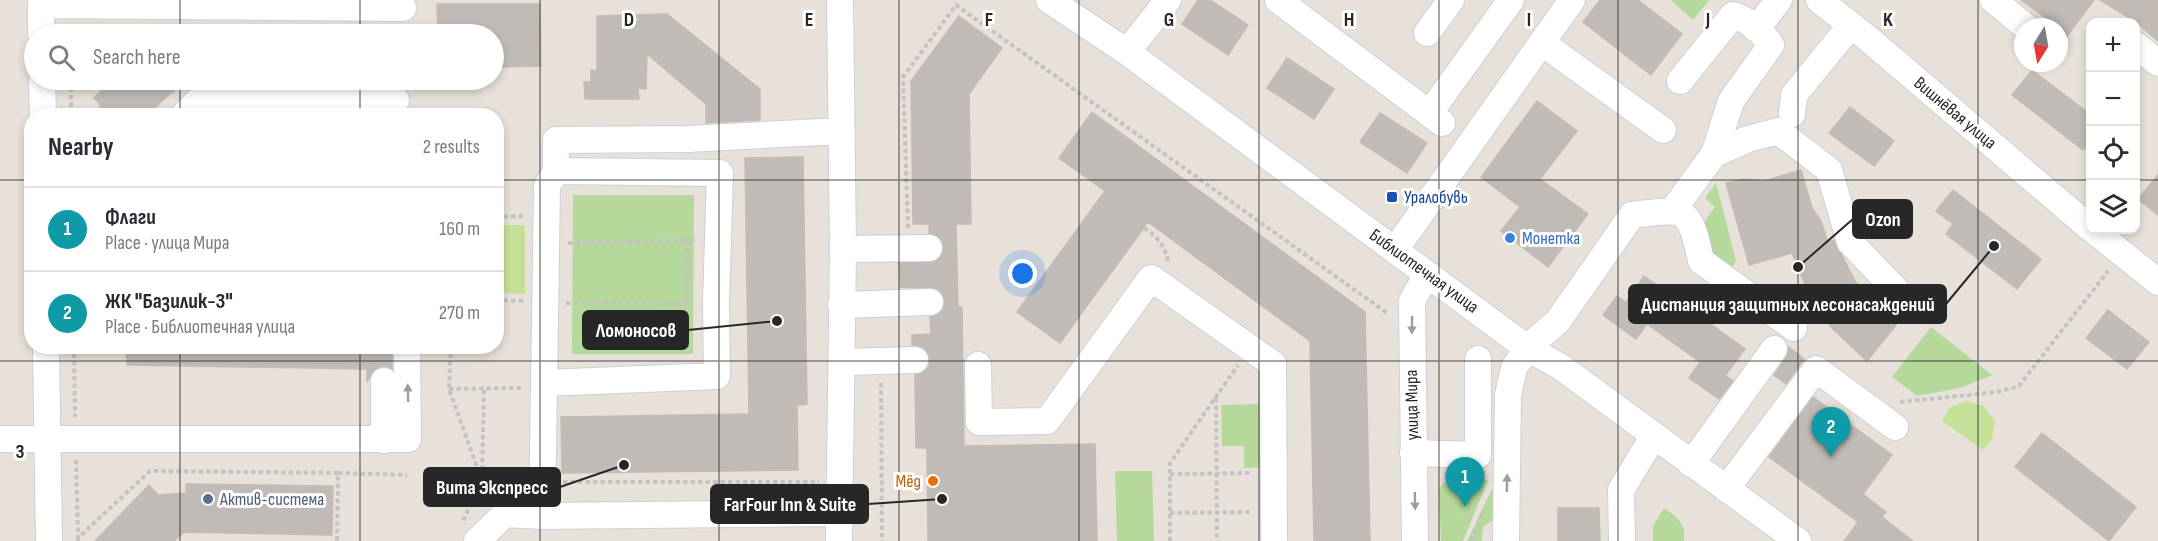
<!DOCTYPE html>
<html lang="en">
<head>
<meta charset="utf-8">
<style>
  :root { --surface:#fff; --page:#f7f7f7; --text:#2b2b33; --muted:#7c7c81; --line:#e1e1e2; --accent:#ea580c }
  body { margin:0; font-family:"Sofia Sans Condensed",sans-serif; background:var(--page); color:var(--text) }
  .controls { position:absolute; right:18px; top:18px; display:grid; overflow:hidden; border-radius:12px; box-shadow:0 3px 9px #0003 }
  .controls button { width:54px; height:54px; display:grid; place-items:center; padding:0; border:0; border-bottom:2px solid var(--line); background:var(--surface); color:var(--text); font:30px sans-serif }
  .compass { position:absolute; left:2014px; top:18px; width:54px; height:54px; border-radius:50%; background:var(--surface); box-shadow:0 3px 9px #0003; rotate:191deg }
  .you { position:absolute; left:1023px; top:274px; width:21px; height:21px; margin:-15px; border:4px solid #fff; border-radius:50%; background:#1a73e8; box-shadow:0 0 0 9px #1a73e833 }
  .badge { display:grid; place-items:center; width:39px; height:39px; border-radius:50%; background:var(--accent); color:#fff; font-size:20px; font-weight:700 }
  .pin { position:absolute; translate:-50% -50px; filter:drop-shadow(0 2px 3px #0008) }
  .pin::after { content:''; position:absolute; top:32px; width:21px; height:18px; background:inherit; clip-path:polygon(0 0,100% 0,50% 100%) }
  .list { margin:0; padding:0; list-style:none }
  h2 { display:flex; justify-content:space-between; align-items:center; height:78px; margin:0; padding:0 24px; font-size:26px }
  h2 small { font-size:20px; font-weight:400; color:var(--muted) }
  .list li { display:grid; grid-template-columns:39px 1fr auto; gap:18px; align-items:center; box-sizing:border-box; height:84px; padding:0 24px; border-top:2px solid var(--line) }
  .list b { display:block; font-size:22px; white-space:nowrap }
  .list p { margin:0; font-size:20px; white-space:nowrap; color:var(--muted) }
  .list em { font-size:20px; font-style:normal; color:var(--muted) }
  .icon { flex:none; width:33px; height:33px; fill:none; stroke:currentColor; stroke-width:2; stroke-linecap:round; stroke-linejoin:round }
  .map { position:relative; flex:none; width:2158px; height:541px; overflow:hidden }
  .search { position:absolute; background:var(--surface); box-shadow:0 3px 9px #0003; left:24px; top:24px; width:480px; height:66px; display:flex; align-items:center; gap:15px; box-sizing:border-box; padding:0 21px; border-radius:33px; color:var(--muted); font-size:22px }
  .panel { position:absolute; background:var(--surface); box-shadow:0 3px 9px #0003; left:24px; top:108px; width:480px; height:246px; border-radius:24px }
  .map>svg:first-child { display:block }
  .green { fill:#b4d99b }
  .pitch { fill:#c5e097 }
  .building { fill:#c0bbb6; stroke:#c3bcb4; stroke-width:1.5 }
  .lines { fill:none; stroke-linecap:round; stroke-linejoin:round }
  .minor-tunnel { stroke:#c1bcb5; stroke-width:26; stroke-dasharray:26 13; stroke-linecap:butt }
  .minor-casing { stroke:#ccd0da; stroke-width:28 }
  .path { stroke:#c3c3c3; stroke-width:4; stroke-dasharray:4.5 3; stroke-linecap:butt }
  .minor { stroke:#fff; stroke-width:26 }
  .oneway { fill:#9e9e9e }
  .grid { fill:none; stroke:#272727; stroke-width:1.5; stroke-opacity:0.55 }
  .transit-dot { fill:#1a4fb4; stroke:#fff; stroke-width:2 }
  .shop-dot { fill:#3f7fe0; stroke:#fff; stroke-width:2 }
  .food-dot { fill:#e8710a; stroke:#fff; stroke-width:2 }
  .service-dot { fill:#5c6f8a; stroke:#fff; stroke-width:2 }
  .labels { text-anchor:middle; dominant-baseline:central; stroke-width:6; stroke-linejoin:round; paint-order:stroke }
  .street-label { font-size:18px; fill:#272727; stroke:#fff }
  .transit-label { font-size:18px; fill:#164399; stroke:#fff; text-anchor:start }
  .shop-label { font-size:18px; fill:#366cbe; stroke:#fff; text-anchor:start }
  .food-label { font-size:18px; fill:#c56008; stroke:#fff; text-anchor:end }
  .service-label { font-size:18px; fill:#4e5e75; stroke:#fff; text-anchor:start }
  .grid-label { font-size:20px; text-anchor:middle; font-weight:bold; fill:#272727; stroke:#fff; stroke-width:6; stroke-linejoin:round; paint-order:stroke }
  .leader { fill:none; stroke:#272727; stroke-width:2 }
  .callout-dot { fill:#272727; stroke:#fff; stroke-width:2 }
  .callout { fill:#272727; stroke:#272727; stroke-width:2 }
  .callout-label { font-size:20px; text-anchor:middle; font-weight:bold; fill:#fff }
</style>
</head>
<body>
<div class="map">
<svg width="2158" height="541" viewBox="0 0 2158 541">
  <rect width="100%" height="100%" fill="#e8e1d9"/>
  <path class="green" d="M 1671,0 L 1709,0 L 1693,20 Z
    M 1716,183 L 1736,261 L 1729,273 L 1712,260 L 1701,227 L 1715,207 L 1705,198 Z
    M 573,195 L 694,195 L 693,354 L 572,354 Z
    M 1931,327 L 1992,375 L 1960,388 L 1917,396 L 1892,377 Z
    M 1265,404 L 1266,467 L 1244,468 L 1244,446 L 1222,446 L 1221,405 Z
    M 1115,471 L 1152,471 L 1154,541 L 1117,541 Z
    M 1450,478 L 1488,480 L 1463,541 L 1441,541 L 1439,488 Z
    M 1494,485 L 1494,519 L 1483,527 L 1482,541 L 1467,541 Z
    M 1664,508 C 1677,517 1686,523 1684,541 L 1653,541 L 1653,526 Z"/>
  <path class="pitch" d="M 497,225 L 525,225 L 525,294 L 497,293 Z
    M 1966,401 L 1984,406 L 1995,422 L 1992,440 L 1983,450 L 1942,421 L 1949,408 Z"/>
  <path class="building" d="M 1198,0 L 1210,0 L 1248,25 L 1228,55 L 1182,24 Z
    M 1600,0 L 1638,0 L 1682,34 L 1651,75 L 1583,22 Z
    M 2021,0 L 2094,0 L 2067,36 L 2059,27 Z
    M 2100,0 L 2158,0 L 2158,41 L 2136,22 Z
    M 437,4 L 540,4 L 541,66 L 494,67 L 494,34 L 438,34 Z
    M 667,14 L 760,89 L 760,120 L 706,123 L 706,104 L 647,54 L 646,89 L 638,88 L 639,99 L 585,99 L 584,82 L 591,82 L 591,70 L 597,70 L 597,16 Z
    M 959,16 L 1002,48 L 969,94 L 971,224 L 956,224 L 958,307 L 962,307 L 964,446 L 1095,444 L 1097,541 L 928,541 L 927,448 L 916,448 L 915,375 L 928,368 L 930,359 L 923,347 L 912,345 L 912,335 L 931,334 L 930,317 L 943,310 L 945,301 L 937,289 L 900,287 L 899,263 L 936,261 L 944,248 L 942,240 L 929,233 L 929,224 L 913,224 L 911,81 Z
    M 1287,58 L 1334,89 L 1314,119 L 1267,88 Z
    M 2032,70 L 2091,115 L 2091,141 L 2083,150 L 2012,95 Z
    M 112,80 L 186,80 L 145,116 L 100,116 L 100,104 L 94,98 Z
    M 1537,101 L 1577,131 L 1540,179 L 1588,214 L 1548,267 L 1501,231 L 1520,207 L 1481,177 Z
    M 1850,107 L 1894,141 L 1874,166 L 1829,133 Z
    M 1092,112 L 1365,312 L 1370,541 L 1314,541 L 1310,341 L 1148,222 L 1060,343 L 1017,312 L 1105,191 L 1059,158 Z
    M 1380,113 L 1427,143 L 1407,173 L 1360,142 Z
    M 803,157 L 807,404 L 797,405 L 798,470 L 562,473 L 561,417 L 749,414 L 745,158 Z
    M 1801,170 L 1812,208 L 1821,221 L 1828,242 L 1834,240 L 1855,281 L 1872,303 L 1896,325 L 1867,361 L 1832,328 L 1808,292 L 1792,253 L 1749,265 L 1726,183 L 1744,179 L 1764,181 Z
    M 2158,175 L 2158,215 L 2138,199 Z
    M 1953,190 L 2041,259 L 2017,289 L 1946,234 L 1953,224 L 1936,211 Z
    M 1644,276 L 1745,349 L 1725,376 L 1733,381 L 1719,399 L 1689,378 L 1700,362 L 1647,324 L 1636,339 L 1603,315 L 1617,296 L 1626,302 Z
    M 2108,310 L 2149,342 L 2127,369 L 2086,338 Z
    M 126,346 L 392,346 L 392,369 L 385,366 L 377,368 L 367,381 L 367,369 L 127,365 Z
    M 1789,347 L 1804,359 L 1786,384 L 1774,375 L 1786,358 Z
    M 1813,397 L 1892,455 L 1863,494 L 1886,512 L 1882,517 L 1913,541 L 1844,541 L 1858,522 L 1769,457 Z
    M 2042,433 L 2136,507 L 2109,541 L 2015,467 Z
    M 186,484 L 333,486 L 332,535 L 184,532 L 174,541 L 95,541 L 149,485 L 158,495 L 186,493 Z
    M 1558,508 L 1599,508 L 1600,541 L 1558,541 Z"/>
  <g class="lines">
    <path class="minor-tunnel" d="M 202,28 L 202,34"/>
    <defs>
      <path id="minor" d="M 1049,0 L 1127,52 L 1527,348 L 1561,367 L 1798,541
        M 1278,0 L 1442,123
        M 1819,0 L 1865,36 L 2090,228
        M 1993,0 L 2026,27
        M 1756,29 L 1779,0
        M 1427,33 L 1451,0
        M 41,34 L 41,5 L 403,8
        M 1542,43 L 1663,130
        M 2136,45 L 2158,63
        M 1127,52 L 1168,0
        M 42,80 L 43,116
        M 1429,114 L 1511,0
        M 1792,114 L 1794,95 L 1851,25
        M 183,116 L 202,97 L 247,100 L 396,100
        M 1714,154 L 1748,139 L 1778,131 L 1829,170 L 1850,242 L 1900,294
        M 556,171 L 556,140 L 688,139 L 840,131
        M 1673,210 L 1714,154 L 1731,101 L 1771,45 C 1763,32 1747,19 1733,15 L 1680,81
        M 2093,230 L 2158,282
        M 843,249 L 929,248
        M 1395,250 L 1572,0
        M 841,305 L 930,302
        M 46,346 L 49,541
        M 842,362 L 915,360
        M 978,365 L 979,422 L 1047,421 L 1151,278 L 1273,364 L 1274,541
        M 384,381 L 384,440
        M 0,439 L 408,439 L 407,346
        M 1413,453 L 1478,455 L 1478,359
        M 1691,464 L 1774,349
        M 1726,489 L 1816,369 L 1895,427
        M 542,516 L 547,186 L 556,171 L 720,173 L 716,304 L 717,376 L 545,383
        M 477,541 L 505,514 L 542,516 L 839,513
        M 839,541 L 843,249 L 840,0
        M 1415,541 L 1412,301 L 1427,274
        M 1506,541 L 1508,395 L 1514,368 L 1527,348 L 1558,321 L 1632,215 C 1687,208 1689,206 1701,261 L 1794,328
        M 1622,541 L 1621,490 L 1653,437"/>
    </defs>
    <use href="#minor" class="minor-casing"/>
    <path class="path" d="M 70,25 L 70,34
      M 71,80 L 71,116
      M 415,80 L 415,88
      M 71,87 L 87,87 L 95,80
      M 496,217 L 526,216
      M 908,228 L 903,77 L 956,5 L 1387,313
      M 1144,228 C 1157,236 1167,248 1168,264
      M 568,243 L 696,240
      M 496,300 L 523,301
      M 566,303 L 687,304 L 687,241
      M 74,346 L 75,417
      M 451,346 L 449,389 L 482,481 L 463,521
      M 881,383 L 882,541
      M 449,389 L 523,388
      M 484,390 L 482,481 L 522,482
      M 1216,398 L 1217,541
      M 1900,402 L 1997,392 L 2019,386 L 2108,271
      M 76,460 L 78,537
      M 338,473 L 407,475
      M 1170,474 L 1252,473
      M 563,482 L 819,482
      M 1170,513 L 1252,512
      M 78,541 L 78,538 L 150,471 L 338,473 L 337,541
      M 1170,541 L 1170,463 L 1238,365
      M 1472,541 L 1483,511"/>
    <use href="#minor" class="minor"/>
  </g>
  <defs><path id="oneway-solid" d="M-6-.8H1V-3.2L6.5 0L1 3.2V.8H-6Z" transform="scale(1.5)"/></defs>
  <g class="oneway">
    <use href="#oneway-solid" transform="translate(1412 325) rotate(91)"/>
    <use href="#oneway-solid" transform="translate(408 393) rotate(-91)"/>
    <use href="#oneway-solid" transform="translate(1507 483) rotate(-89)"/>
    <use href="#oneway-solid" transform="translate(1415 501) rotate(89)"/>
  </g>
  <path class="grid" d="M 180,0 L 180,34M 360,0 L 360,34M 540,0 L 540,541M 719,0 L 719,541M 899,0 L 899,541M 1079,0 L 1079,541M 1259,0 L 1259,541M 1439,0 L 1439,541M 1618,0 L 1618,541M 1798,0 L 1798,541M 1978,0 L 1978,541M 180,80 L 180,116M 360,80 L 360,116M 0,180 L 32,180M 496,180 L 2090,180M 2136,180 L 2158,180M 180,346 L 180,541M 360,346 L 360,541M 0,361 L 2158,361"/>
  <rect class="transit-dot" x="1386" y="191" width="12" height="12" rx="3"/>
  <circle class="shop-dot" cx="1510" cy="238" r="6"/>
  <circle class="food-dot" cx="933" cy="481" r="6"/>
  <circle class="service-dot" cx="208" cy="499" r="6"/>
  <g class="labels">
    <g class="street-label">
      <text transform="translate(1955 113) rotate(40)">Вишнёвая улица</text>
      <text transform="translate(1424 271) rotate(36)">Библиотечная улица</text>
      <text transform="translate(1412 405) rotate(-91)">улица Мира</text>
    </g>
    <g class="transit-label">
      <text x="1404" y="197">Уралобувь</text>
    </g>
    <g class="shop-label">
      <text x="1522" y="238">Монетка</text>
    </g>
    <g class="food-label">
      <text x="921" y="481">Мёд</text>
    </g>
    <g class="service-label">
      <text x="220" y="499">Актив-система</text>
    </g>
  </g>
  <g class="grid-label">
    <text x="629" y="26">D</text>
    <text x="809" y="26">E</text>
    <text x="989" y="26">F</text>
    <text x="1169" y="26">G</text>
    <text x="1349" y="26">H</text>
    <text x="1529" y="26">I</text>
    <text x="1708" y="26">J</text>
    <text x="1888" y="26">K</text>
    <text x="20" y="458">3</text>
  </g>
  <path class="leader" d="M1798 267L1853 219M1994 246L1946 304M777 321L688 330M624 465L560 487M942 499L868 504"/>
  <g class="callout-dot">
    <circle cx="1798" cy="267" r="6"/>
    <circle cx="1994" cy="246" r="6"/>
    <circle cx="777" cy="321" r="6"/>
    <circle cx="624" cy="465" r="6"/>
    <circle cx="942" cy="499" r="6"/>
  </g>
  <g class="callout">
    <rect x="1853" y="200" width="59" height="38" rx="6"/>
    <rect x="1629" y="285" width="317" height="38" rx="6"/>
    <rect x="583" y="311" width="105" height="38" rx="6"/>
    <rect x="424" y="468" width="136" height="38" rx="6"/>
    <rect x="711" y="485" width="157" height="38" rx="6"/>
  </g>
  <g class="callout-label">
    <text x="1883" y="226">Ozon</text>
    <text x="1788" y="311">Дистанция защитных лесонасаждений</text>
    <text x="636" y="337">Ломоносов</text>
    <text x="492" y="494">Вита Экспресс</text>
    <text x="790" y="511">FarFour Inn &amp; Suite</text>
  </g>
</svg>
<div class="controls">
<button>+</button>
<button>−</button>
<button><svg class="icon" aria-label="locate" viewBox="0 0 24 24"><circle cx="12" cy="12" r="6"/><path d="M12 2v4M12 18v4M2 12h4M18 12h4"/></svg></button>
<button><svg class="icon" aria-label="layers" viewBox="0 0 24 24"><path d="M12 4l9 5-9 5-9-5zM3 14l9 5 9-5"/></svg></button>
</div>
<svg class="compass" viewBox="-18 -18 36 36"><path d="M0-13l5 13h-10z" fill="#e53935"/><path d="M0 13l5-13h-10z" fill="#7c7c81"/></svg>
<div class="you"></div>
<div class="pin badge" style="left:1465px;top:507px;background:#0f9aa8">1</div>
<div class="pin badge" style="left:1831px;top:457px;background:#0f9aa8">2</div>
<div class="search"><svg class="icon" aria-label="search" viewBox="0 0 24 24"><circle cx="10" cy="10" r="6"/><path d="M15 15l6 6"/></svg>Search here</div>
<section class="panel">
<h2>Nearby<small>2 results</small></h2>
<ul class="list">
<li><span class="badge" style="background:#0f9aa8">1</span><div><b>Флаги</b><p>Place · улица Мира</p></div><em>160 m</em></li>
<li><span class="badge" style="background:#0f9aa8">2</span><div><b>ЖК &quot;Базилик-3&quot;</b><p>Place · Библиотечная улица</p></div><em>270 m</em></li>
</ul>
</section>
</div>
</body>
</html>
